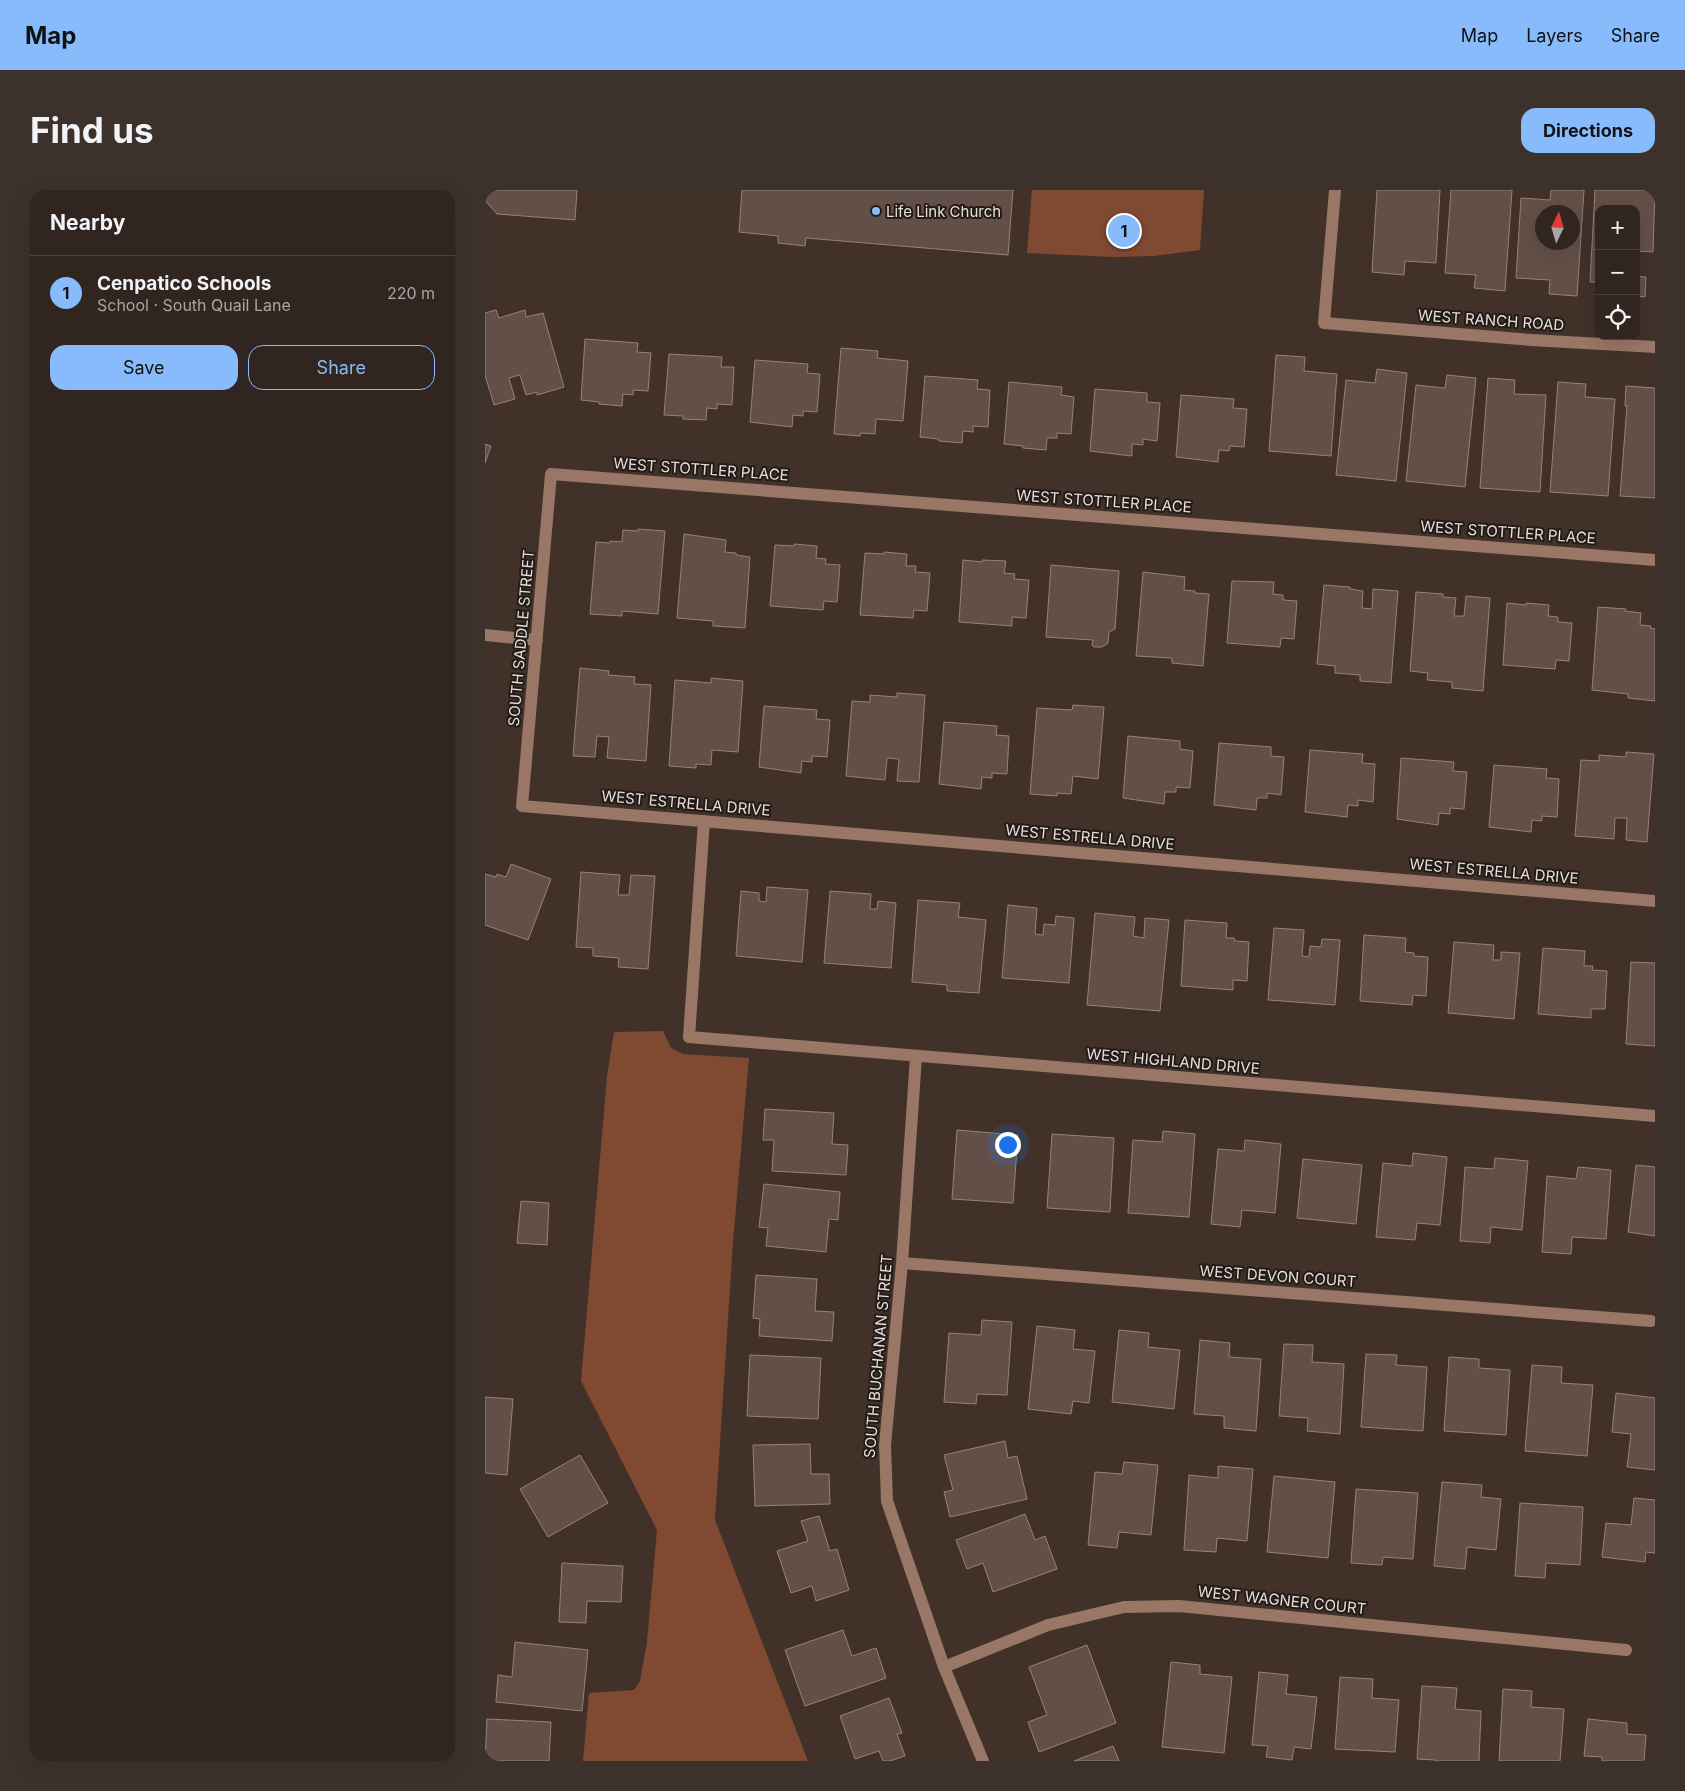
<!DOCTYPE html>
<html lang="en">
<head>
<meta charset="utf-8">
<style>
  :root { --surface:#31251f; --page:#3d312c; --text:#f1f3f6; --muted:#a8a5a4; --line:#4c423d; --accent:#87bbfb }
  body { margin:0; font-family:Inter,sans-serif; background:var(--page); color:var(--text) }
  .controls { position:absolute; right:15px; top:15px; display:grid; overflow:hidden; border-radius:10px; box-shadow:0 5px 20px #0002 }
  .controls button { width:45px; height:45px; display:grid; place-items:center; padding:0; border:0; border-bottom:1px solid var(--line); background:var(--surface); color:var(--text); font:25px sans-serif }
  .compass { position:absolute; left:1050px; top:15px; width:45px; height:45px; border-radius:50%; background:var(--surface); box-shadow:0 5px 20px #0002; rotate:5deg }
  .you { position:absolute; left:522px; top:954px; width:18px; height:18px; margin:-12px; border:4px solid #fff; border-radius:50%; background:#1a73e8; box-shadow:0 0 0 8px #1a73e833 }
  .badge { display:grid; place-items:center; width:32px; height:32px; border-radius:50%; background:var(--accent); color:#111; font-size:16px; font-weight:700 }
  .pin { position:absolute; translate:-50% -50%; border:2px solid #fff; box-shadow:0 1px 5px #0006 }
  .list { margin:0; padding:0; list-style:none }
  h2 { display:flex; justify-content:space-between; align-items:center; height:65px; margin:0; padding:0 20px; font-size:21px }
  h2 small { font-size:16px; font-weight:400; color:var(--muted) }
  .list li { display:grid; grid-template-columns:32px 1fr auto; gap:15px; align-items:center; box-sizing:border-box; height:75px; padding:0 20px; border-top:1px solid var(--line) }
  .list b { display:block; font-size:19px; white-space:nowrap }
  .list p { margin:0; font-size:16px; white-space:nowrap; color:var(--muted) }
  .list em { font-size:16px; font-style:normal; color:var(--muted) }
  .actions { display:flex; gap:10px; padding:15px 20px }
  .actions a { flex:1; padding:11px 0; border:1px solid var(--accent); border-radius:15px; text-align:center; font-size:18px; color:var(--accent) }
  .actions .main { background:var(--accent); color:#111 }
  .icon { flex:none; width:28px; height:28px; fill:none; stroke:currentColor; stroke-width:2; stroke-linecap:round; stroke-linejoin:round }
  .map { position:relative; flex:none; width:1170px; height:1571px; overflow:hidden; border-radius:15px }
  header { display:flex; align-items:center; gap:30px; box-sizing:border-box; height:70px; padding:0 25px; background:var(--accent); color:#111 }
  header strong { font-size:24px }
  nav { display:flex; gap:28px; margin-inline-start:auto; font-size:18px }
  .intro { display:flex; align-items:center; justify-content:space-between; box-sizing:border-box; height:120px; padding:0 30px }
  h1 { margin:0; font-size:35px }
  .button { padding:12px 22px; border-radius:15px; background:var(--accent); color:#111; font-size:18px; font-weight:700 }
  main { display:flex; gap:30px; padding:0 30px }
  aside { flex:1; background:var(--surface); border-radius:15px; box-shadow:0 5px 20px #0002 }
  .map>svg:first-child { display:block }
  .green { fill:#804a32 }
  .building { fill:#625048; stroke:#96827a; fill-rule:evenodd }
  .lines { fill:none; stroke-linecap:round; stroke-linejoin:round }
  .minor { stroke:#9a7666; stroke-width:12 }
  .poi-dot { fill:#87bbfb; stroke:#221b17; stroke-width:2 }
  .labels { text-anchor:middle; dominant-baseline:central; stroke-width:4; stroke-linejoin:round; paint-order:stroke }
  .poi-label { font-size:15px; fill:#e8ddd8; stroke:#221b17; text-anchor:start }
  .street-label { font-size:15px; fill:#e8ddd8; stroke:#221b17 }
</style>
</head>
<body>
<header>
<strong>Map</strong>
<nav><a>Map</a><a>Layers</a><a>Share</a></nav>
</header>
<div class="intro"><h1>Find us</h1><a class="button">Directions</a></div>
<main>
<aside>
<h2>Nearby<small></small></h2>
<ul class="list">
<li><span class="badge">1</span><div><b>Cenpatico Schools</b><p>School · South Quail Lane</p></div><em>220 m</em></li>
</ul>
<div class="actions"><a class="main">Save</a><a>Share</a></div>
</aside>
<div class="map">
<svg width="1170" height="1571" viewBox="0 0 1170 1571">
  <rect width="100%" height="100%" fill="#413129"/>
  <path class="green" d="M 547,0 L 719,0 L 715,60 L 669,66 L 628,67 L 542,63 Z
    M 178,841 L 186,858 L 198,864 L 264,868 L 248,1052 L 230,1330 L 323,1571 L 98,1571 L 104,1503 L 149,1500 L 155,1491 L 162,1452 L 172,1340 L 96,1191 L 122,886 L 129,842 Z"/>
  <path class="building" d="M 0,0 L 92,0 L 90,30 L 12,24 L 0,10 Z
    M 257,0 L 528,0 L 523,65 L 321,48 L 320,56 L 293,53 L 293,46 L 254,42 Z
    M 892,0 L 955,0 L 951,73 L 920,71 L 919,85 L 887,82 Z
    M 966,0 L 1027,0 L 1020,101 L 989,98 L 991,85 L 960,83 Z
    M 1066,0 L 1099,0 L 1092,106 L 1064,104 L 1065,90 L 1031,88 L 1036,8 L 1065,10 ZM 1058,22 L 1088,22 L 1088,52 L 1058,52 Z
    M 1110,0 L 1170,0 L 1168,62 L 1151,61 L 1151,19 L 1114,19 L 1114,92 L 1105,92 Z
    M 1151,86 L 1161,87 L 1160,107 L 1151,106 Z
    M 11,120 L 14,128 L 40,120 L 41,127 L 58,123 L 79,197 L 52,205 L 52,202 L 41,205 L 35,185 L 24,188 L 30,209 L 9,215 L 0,185 L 0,123 Z
    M 100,149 L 153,153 L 152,162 L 166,163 L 163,201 L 148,200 L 148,205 L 138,204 L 137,216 L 114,214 L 114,212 L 96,210 Z
    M 356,158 L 393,161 L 392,168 L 423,171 L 418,231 L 391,229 L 390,244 L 376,243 L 375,246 L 349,244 Z
    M 184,164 L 237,167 L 236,177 L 249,177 L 247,215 L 232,214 L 232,219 L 222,218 L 221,230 L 198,229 L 198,226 L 179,225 Z
    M 791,165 L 820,167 L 819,181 L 852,184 L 846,266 L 784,261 Z
    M 270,170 L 323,174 L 322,183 L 335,184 L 332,222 L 318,221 L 318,226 L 308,225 L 307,237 L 265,232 Z
    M 892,179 L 922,183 L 911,291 L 851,285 L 861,190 L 890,193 Z
    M 962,185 L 991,188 L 980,297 L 921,291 L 931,195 L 960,198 Z
    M 440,186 L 493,190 L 492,199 L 505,200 L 503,237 L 488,236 L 488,242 L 478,241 L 477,253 L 454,251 L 454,249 L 435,247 Z
    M 1003,188 L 1030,190 L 1029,204 L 1061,205 L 1055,302 L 995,298 Z
    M 524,192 L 577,197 L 576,205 L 589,207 L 586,244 L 572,243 L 572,248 L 562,248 L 561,260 L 538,258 L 538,256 L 519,254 Z
    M 1073,192 L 1101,194 L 1100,207 L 1130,209 L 1123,306 L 1065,302 Z
    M 1141,196 L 1170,198 L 1170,308 L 1135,306 L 1142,216 L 1140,216 Z
    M 610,199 L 662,203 L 662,212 L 675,213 L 672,251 L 658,249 L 658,255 L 647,254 L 647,266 L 605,261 Z
    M 696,205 L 749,209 L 748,218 L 762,219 L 759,257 L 745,256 L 744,261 L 734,260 L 733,272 L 691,267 Z
    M 0,254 L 6,256 L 0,273 Z
    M 153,339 L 180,341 L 173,424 L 137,421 L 137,426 L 105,424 L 111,352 L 125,353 L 125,351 L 137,352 L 138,340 L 153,341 Z
    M 199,344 L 241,350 L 240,362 L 251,363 L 251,365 L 265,367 L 260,438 L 228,436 L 228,431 L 192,428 Z
    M 309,354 L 332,356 L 331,368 L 341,369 L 340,374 L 355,375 L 352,412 L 339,411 L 338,420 L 285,416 L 290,355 L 309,356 Z
    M 399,362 L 422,364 L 421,376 L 431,376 L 430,382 L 445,383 L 442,421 L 429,420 L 428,428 L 375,425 L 380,363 L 399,364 Z
    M 478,370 L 497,372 L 497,370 L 521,371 L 519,383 L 530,384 L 529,389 L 544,390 L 541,428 L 527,427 L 527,436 L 474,432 Z
    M 566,375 L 634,381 L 630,439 L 624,442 L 623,453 L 617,457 L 609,457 L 607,455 L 608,450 L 561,447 Z
    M 658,382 L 700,387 L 699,400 L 710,401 L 710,403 L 724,404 L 718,476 L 687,473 L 687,468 L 651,466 Z
    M 747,391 L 789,392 L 788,404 L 798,405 L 798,410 L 812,411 L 809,449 L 796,448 L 795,457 L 742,453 Z
    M 839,395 L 865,397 L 865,399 L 878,401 L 877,418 L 887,419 L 888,399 L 913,401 L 906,493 L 875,491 L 875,485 L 850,483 L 850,476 L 832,474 Z
    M 931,402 L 958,404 L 958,407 L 971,408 L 969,426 L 979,426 L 981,406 L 1005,408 L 998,501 L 967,498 L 967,492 L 942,490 L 943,483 L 925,481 Z
    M 1022,413 L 1041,415 L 1041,413 L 1064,415 L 1063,426 L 1073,427 L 1073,432 L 1087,433 L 1084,471 L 1071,470 L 1070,479 L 1018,475 Z
    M 1113,417 L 1141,419 L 1140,421 L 1156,423 L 1155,435 L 1166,436 L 1165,438 L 1170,439 L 1170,511 L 1143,508 L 1143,504 L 1107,500 Z
    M 95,478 L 124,481 L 123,485 L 150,487 L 149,494 L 166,495 L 161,571 L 122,568 L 124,547 L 112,546 L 110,567 L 88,566 Z
    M 226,488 L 258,491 L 253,562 L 227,560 L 226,575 L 211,574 L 211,578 L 184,576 L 190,490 L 226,493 Z
    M 412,503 L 440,505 L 434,592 L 412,591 L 414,569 L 402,568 L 400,590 L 361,586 L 367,511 L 385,512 L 385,505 L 412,507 Z
    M 588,515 L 619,517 L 613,589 L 588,586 L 586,604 L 572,603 L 572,606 L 545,604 L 552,518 L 587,520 Z
    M 279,516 L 332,520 L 331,529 L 345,530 L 342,567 L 327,566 L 327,572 L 317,571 L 316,583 L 274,577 Z
    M 459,532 L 512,536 L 511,545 L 524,546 L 522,584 L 507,583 L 507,588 L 497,587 L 496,599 L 454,594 Z
    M 643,546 L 695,551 L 695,559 L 708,561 L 705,598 L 691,597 L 691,602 L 680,602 L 679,614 L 638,608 Z
    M 734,553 L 786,557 L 786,566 L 799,567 L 796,605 L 782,603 L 782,608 L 772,608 L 771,620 L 729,615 Z
    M 825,560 L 878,564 L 877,573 L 890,574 L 888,612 L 873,610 L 873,616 L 863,615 L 862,627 L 820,622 Z
    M 1141,562 L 1169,564 L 1162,652 L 1141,650 L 1142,628 L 1130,628 L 1129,649 L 1090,646 L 1096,570 L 1114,571 L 1114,565 L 1141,567 Z
    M 916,568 L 969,572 L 968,581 L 982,582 L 979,619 L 965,618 L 965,624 L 954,623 L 953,635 L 912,629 Z
    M 1009,575 L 1062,579 L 1061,588 L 1074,589 L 1072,627 L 1057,626 L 1057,631 L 1047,630 L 1046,642 L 1004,637 Z
    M 26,674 L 66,689 L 43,750 L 0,735 L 0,684 L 11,687 L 12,684 L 21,687 Z
    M 96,682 L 135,685 L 133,705 L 144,705 L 146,685 L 170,686 L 163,779 L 133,777 L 134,768 L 108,766 L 108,758 L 91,757 Z
    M 282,697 L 323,700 L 317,772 L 251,766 L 256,701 L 274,703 L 274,711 L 281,712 Z
    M 345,701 L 386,704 L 385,719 L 392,719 L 393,711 L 411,713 L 406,778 L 339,773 Z
    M 433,710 L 475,713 L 473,727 L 501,730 L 494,803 L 462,801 L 462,795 L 427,792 Z
    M 523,715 L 552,718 L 550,744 L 558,745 L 559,734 L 570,735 L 571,726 L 589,728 L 584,793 L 517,788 Z
    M 610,723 L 650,727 L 648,746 L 659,748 L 660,728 L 684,730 L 675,821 L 602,815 Z
    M 700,730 L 742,733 L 741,748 L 749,748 L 750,751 L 764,752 L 762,791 L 748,790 L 748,800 L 696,796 Z
    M 789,738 L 819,740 L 817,766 L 824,767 L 825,756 L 836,757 L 837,749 L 855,750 L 850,815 L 783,810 Z
    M 879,745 L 921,748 L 920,762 L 929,763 L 929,766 L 943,767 L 941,806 L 928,805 L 927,815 L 875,811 Z
    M 969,752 L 1009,755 L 1008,770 L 1016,770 L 1016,762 L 1035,763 L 1029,829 L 963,823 Z
    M 1058,758 L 1100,761 L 1099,776 L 1108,776 L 1107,780 L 1122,781 L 1120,819 L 1106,819 L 1106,828 L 1053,824 Z
    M 1146,772 L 1170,773 L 1170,856 L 1141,854 Z
    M 280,919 L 349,923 L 347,954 L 363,955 L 361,985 L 287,981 L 289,950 L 278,950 Z
    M 472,940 L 533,945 L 528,1013 L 467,1009 Z
    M 678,941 L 710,944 L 704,1027 L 643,1023 L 648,950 L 677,952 Z
    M 567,944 L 629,948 L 625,1022 L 562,1018 Z
    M 760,950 L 796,954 L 790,1023 L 757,1020 L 755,1037 L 726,1034 L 733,959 L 759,961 Z
    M 928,963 L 962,967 L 955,1035 L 932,1033 L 930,1050 L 891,1047 L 898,973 L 927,976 Z
    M 1010,968 L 1043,971 L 1037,1040 L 1006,1037 L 1005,1053 L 975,1051 L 980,977 L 1009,979 Z
    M 818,969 L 877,975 L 871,1034 L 812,1028 Z
    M 1151,975 L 1170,977 L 1170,1046 L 1143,1042 Z
    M 1093,977 L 1126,980 L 1121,1049 L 1087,1047 L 1086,1064 L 1057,1062 L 1062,986 L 1091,989 Z
    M 279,994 L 355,1002 L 353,1030 L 344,1029 L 341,1062 L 281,1056 L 283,1038 L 274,1037 Z
    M 36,1011 L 64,1013 L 62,1055 L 32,1053 Z
    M 271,1085 L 332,1089 L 330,1121 L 349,1122 L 347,1151 L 274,1146 L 275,1129 L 268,1128 Z
    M 497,1130 L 527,1132 L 522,1205 L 492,1204 L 491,1214 L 459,1212 L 464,1143 L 496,1145 Z
    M 552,1136 L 590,1140 L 588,1159 L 610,1161 L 604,1213 L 588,1211 L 586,1224 L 543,1219 Z
    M 634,1140 L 664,1143 L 663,1157 L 695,1160 L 689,1219 L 627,1212 Z
    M 715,1150 L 745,1153 L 744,1167 L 776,1169 L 771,1241 L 739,1238 L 739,1226 L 709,1224 Z
    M 799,1154 L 828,1155 L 827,1172 L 859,1174 L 855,1244 L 822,1241 L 823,1228 L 794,1226 Z
    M 881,1164 L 912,1165 L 911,1175 L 942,1177 L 938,1241 L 876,1237 Z
    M 265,1165 L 336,1168 L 333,1229 L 262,1226 Z
    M 964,1167 L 994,1169 L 994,1178 L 1025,1180 L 1021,1245 L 959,1241 Z
    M 1047,1175 L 1077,1177 L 1076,1193 L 1108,1195 L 1102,1266 L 1040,1261 Z
    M 1131,1203 L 1170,1208 L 1170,1280 L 1142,1277 L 1146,1244 L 1127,1242 Z
    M 0,1207 L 28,1209 L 22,1285 L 0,1283 Z
    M 520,1251 L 523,1268 L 532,1266 L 542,1309 L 465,1327 L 459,1302 L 468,1300 L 459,1265 Z
    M 325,1254 L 326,1284 L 344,1284 L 345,1314 L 270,1316 L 268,1255 Z
    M 95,1265 L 123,1313 L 63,1347 L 35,1299 Z
    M 639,1272 L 673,1275 L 666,1345 L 634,1342 L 632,1358 L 603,1355 L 610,1282 L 637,1284 Z
    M 733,1276 L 768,1279 L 762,1351 L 732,1348 L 731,1362 L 699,1360 L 704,1285 L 733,1288 Z
    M 789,1286 L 850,1292 L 843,1368 L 782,1362 Z
    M 957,1292 L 997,1295 L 996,1307 L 1016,1309 L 1011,1360 L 982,1357 L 980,1379 L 949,1376 Z
    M 871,1299 L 933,1303 L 928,1369 L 898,1367 L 897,1375 L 866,1373 Z
    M 1149,1308 L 1170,1310 L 1170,1363 L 1161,1362 L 1160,1372 L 1117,1367 L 1121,1333 L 1146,1335 Z
    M 1035,1313 L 1098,1317 L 1095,1375 L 1061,1373 L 1060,1388 L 1030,1386 Z
    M 540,1324 L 550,1350 L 560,1346 L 572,1379 L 508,1402 L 498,1373 L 482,1379 L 471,1350 Z
    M 334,1326 L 345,1361 L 352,1359 L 364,1400 L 331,1411 L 327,1396 L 306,1403 L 292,1361 L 323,1351 L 316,1331 Z
    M 77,1373 L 138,1376 L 136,1412 L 102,1411 L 101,1433 L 74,1432 Z
    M 358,1440 L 367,1466 L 391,1458 L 401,1488 L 320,1516 L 300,1460 Z
    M 30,1452 L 103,1460 L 97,1521 L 11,1512 L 13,1485 L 27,1487 Z
    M 602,1455 L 631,1533 L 554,1562 L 543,1532 L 562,1525 L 544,1477 Z
    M 686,1472 L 715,1475 L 715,1484 L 747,1487 L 739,1563 L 677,1557 Z
    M 774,1482 L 803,1485 L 801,1504 L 832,1507 L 826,1559 L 809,1557 L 807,1570 L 781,1567 L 783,1556 L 767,1555 Z
    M 855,1487 L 888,1489 L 887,1508 L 914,1510 L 910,1562 L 850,1559 Z
    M 937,1496 L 972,1498 L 970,1519 L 996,1521 L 994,1571 L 950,1571 L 950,1570 L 932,1569 Z
    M 1018,1499 L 1047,1501 L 1046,1517 L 1079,1519 L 1075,1571 L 1014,1571 Z
    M 404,1508 L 417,1543 L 412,1544 L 420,1566 L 405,1571 L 398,1571 L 394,1561 L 370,1569 L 355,1526 Z
    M 2,1529 L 66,1532 L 64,1571 L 0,1571 Z
    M 1103,1529 L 1142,1533 L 1142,1544 L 1161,1545 L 1159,1571 L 1117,1571 L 1117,1567 L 1099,1566 Z
    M 628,1556 L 634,1571 L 589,1571 Z"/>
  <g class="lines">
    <path class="minor" d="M 850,0 L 839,133 L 1046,150 L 1170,157
      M 1170,370 L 66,284 L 37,616 L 1170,711
      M 0,445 L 52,450
      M 219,631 L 204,847 L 1170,926
      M 431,866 L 417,1073 L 400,1255 L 402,1311 L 459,1477 L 498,1571
      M 417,1073 L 1166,1131
      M 459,1477 L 563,1435 L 639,1417 L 694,1416 L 1141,1460"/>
  </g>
  <circle class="poi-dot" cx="391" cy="21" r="5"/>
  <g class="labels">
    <g class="poi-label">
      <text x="401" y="21">Life Link Church</text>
    </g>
    <g class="street-label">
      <text transform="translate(1006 130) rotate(4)">WEST RANCH ROAD</text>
      <text transform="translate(216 279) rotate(4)">WEST STOTTLER PLACE</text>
      <text transform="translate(619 311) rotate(4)">WEST STOTTLER PLACE</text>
      <text transform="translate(1023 342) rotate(4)">WEST STOTTLER PLACE</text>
      <text transform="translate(36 448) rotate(-85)">SOUTH SADDLE STREET</text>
      <text transform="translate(201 613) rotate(5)">WEST ESTRELLA DRIVE</text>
      <text transform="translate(605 647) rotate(5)">WEST ESTRELLA DRIVE</text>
      <text transform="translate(1009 681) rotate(5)">WEST ESTRELLA DRIVE</text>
      <text transform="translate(688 871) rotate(5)">WEST HIGHLAND DRIVE</text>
      <text transform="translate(793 1086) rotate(4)">WEST DEVON COURT</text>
      <text transform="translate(393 1166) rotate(-85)">SOUTH BUCHANAN STREET</text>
      <text transform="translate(797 1410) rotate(6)">WEST WAGNER COURT</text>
    </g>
  </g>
</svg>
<div class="controls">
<button>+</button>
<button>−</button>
<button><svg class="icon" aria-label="locate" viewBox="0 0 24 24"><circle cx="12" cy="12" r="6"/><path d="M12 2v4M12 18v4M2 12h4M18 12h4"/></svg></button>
</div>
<svg class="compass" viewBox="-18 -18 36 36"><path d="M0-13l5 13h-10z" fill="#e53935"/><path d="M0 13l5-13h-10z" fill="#a8a5a4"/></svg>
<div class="you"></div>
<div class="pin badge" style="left:639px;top:41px">1</div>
</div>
</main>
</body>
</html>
